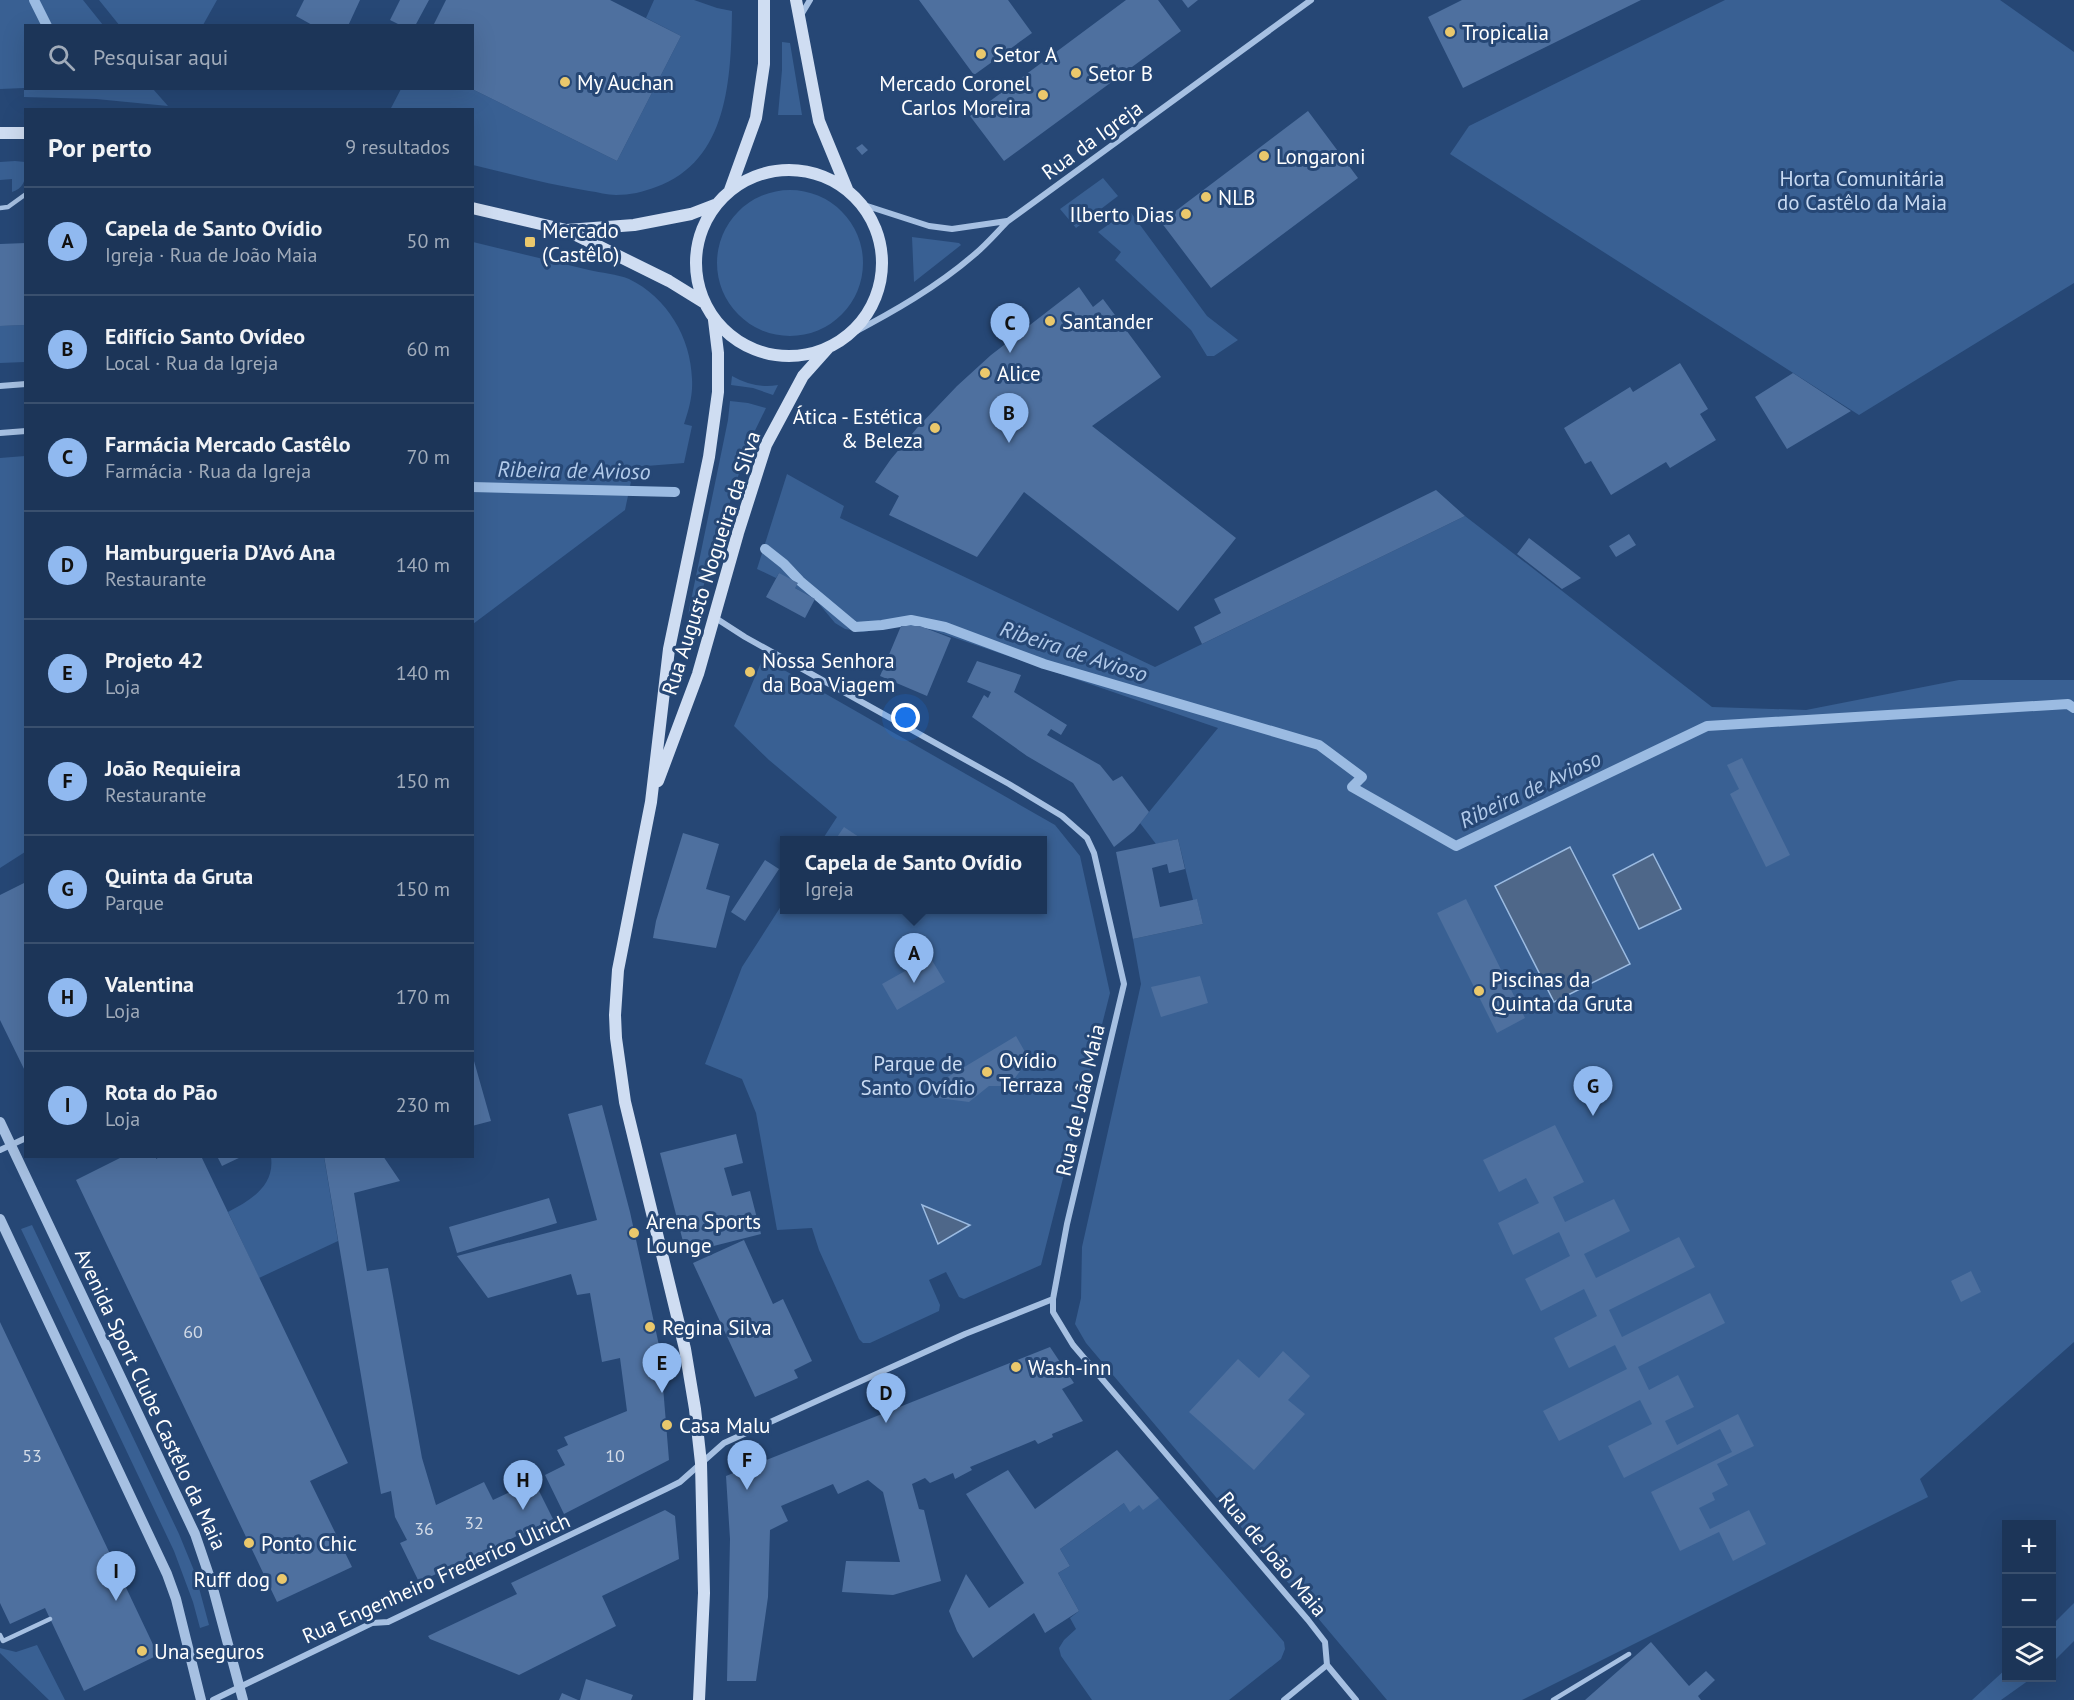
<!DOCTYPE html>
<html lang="pt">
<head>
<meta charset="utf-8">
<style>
  :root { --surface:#1c3558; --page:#253d5e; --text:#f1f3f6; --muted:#a0abba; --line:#3a506e; --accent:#90b9f0 }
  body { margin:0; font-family:"PT Sans",sans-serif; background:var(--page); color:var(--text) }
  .controls { position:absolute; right:18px; bottom:18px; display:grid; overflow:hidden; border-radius:0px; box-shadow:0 6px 24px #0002 }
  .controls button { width:54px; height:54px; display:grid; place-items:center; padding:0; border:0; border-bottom:2px solid var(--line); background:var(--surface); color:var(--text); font:30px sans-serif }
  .you { position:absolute; left:906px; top:718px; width:21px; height:21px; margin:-15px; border:4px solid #fff; border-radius:50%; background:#1a73e8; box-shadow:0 0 0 9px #1a73e833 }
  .badge { display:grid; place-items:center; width:39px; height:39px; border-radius:50%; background:var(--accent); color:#111; font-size:20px; font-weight:700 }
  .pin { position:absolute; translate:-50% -50px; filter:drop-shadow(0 2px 3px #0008) }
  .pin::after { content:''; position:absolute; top:32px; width:21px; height:18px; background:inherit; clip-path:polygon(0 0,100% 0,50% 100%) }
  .popup { position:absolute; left:780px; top:836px; width:267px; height:78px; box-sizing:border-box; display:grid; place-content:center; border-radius:0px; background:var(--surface); filter:drop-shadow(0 2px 4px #0005); font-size:20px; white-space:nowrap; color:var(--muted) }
  .popup b { font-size:22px; color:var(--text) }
  .popup::after { content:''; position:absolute; left:50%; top:100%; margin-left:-12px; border:12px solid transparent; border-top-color:var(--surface) }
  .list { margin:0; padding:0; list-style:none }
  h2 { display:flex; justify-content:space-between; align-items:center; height:78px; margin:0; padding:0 24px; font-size:26px }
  h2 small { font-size:20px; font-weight:400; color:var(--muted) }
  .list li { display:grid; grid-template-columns:39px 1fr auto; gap:18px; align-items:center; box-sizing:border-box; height:108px; padding:0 24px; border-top:2px solid var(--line) }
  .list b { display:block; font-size:22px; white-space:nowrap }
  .list p { margin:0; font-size:20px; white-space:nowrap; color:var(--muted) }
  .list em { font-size:20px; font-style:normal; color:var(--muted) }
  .icon { flex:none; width:33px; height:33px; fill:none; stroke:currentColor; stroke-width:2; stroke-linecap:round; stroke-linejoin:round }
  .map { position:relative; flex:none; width:2074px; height:1700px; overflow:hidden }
  .search { position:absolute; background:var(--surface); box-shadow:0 6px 24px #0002; left:24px; top:24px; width:450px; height:66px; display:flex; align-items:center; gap:15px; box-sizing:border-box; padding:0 21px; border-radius:0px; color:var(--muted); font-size:22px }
  .panel { position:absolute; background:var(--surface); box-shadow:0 6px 24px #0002; left:24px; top:108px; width:450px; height:1050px; border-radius:0px }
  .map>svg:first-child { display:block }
  .green { fill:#396093 }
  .water { fill:#4e6789; stroke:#9bbbe2; stroke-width:1.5 }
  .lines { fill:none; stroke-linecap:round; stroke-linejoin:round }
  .stream { stroke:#9bbbe2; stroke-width:10 }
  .building { fill:#4e709f }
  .service { stroke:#a6c0e2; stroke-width:4.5 }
  .minor { stroke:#a6c0e2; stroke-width:6 }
  .tertiary { stroke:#a6c0e2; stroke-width:10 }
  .secondary { stroke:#cfddf2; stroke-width:12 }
  .poi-dot { fill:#eac86c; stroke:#264775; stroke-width:2 }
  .labels { text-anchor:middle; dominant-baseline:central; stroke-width:6; stroke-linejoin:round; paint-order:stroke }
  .number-label { font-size:18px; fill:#d3dbe7 }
  .poi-label { font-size:21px; fill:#fff; stroke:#264775; text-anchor:start }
  .street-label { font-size:21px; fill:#fff; stroke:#264775 }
  .park-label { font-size:21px; fill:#c8daf2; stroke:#264775 }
  .water-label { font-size:22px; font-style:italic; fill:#b1caea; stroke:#264775 }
</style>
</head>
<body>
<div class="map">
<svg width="2074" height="1700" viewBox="0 0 2074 1700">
  <rect width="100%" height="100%" fill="#264775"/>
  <path class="green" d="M 0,0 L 83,0 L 103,25 L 26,26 L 26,88 L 153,89 L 168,106 L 96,99 L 24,97 L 24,88 L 0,89 Z
    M 99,0 L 217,0 L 203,25 L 120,26 Z
    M 654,0 L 694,0 L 717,8 L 732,11 C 731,77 729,161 656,187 C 643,192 630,195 616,195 C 607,195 598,192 589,191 C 550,185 511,174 473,165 L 472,110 L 390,110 L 401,89 L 472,89 L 617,161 L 681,36 L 646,18 Z
    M 1725,0 L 2000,0 L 2074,52 L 2074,283 L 1859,415 L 1450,154 L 1469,126 Z
    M 782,42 L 790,43 L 802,115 L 778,115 L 782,70 Z
    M 15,161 L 25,162 C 27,174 26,188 12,192 L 12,179 L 0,180 L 0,162 Z
    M 1103,178 L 1118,196 L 1076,228 L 1060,209 Z
    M717 263a73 73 0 1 1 146 0a73 73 0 1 1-146 0Z
    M 1129,210 L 1207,316 L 1238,340 L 1214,356 L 1207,356 L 1191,330 L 1115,260 L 1121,252 L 1098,232 Z
    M 912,237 L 959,243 L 961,245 L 914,282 Z
    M 473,242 C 511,251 550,261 589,270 C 601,273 617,274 629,279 C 667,297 691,338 692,379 C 693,395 689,409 684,424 L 692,426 L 684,463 L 634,467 L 625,510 L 473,624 Z
    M 25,325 L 25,362 L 0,363 L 0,326 Z
    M 732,376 C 747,384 761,388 778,385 L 773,395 L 753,388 L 731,385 Z
    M 730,401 L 748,403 L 766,408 L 748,445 L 694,616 L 690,618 L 688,615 L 728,420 Z
    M 25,456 L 25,852 L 0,868 L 0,458 Z
    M 787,474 L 844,506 L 840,518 L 1155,667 L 1465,516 L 1712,707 L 1806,710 L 1959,680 L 2074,680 L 2074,1342 L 1920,1479 L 1928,1497 L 1522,1700 L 1387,1700 L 1086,1343 L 1075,1324 L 1081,1298 L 1082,1247 L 1141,984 L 1133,939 L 1203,924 L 1197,900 L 1193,900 L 1178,839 L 1156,844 L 1140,823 L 1218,728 L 920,626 L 901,626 L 863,632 L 845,629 L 835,623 L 815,599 L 795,588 L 779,573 L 776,578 L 757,569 Z
    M 763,658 L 1055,825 L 1080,856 L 1110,993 L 1041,1265 L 964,1299 L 959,1297 L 946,1272 L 929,1280 L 940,1305 L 939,1311 L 870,1343 L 863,1343 L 859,1339 L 819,1250 L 812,1228 L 777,1230 L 756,1113 L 742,1079 L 705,1064 L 742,967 L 785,900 L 785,910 L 1043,910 L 1043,840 L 822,840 L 837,817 L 769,760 L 734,726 Z
    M 271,1157 L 324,1157 L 338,1241 L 259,1278 L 228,1212 C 250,1201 275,1186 271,1157 Z
    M 32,1225 L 179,1534 L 195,1573 L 209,1625 L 200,1628 L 193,1602 L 174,1551 L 21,1229 Z
    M 1159,1498 L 1284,1642 L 1285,1649 L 1281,1659 L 1229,1700 L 1092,1700 L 1061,1656 L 1059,1648 L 1064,1640 L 1076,1629 L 1070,1618 L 1079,1611 L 1058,1573 L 1070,1566 L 1060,1549 L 1124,1503 Z
    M 2074,1603 L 2074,1641 L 2052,1663 L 2052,1625 Z
    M 37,1645 L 65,1700 L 49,1700 L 0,1653 L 0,1648 L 16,1652 Z
    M 2006,1669 L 2006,1678 L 2032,1678 L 2001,1700 L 1972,1700 Z"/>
  <path class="water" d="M 1570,847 L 1630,964 L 1554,1002 L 1495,886 Z
    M 1653,854 L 1681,909 L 1639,929 L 1613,875 Z
    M 922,1205 L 970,1225 L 938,1244 Z"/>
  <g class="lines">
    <path class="stream" d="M 34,0 L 47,26
      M 472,487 L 675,492
      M 765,549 L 784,564 L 800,581 L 855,627 L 882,625 L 911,620 L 945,627 L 1044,664 L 1319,745 L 1362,777 L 1352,787 L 1456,846 L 1707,726 L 2068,704 L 2074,708"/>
  </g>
  <path class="building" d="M 304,0 L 360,0 L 348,26 L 314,26 L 296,16 Z
    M 400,0 L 429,0 L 415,26 L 402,26 L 390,20 Z
    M 446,0 L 610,0 L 681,36 L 617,161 L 472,89 L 472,26 L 433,26 Z
    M 919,0 L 1008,0 L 1032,33 L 974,75 Z
    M 1126,0 L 1158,0 L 1181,31 L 1004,161 L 970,116 Z
    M 1182,0 L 1198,0 L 1188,8 Z
    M 1462,0 L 1641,0 L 1463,88 L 1428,17 Z
    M 1308,111 L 1358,178 L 1211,288 L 1161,222 Z
    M 862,144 L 868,150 L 862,155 L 856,148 Z
    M 26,243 L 26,325 L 0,326 L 0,244 Z
    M 1079,287 L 1093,307 L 1103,299 L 1161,377 L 1092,426 L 1236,538 L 1178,611 L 1024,492 L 977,557 L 889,515 L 899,496 L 875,482 L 891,459 L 917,428 L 957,386 L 991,355 Z
    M 1680,363 L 1708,409 L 1700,414 L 1716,440 L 1670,468 L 1666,462 L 1611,495 L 1591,461 L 1585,464 L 1564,428 L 1630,387 L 1633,392 Z
    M 1793,373 L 1851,411 L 1787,449 L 1755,397 Z
    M 1436,490 L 1465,516 L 1202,644 L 1194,627 L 1221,613 L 1214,599 Z
    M 1629,534 L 1636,545 L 1616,557 L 1609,546 Z
    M 1529,538 L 1581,578 L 1562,589 L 1517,554 Z
    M 779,573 L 798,583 L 795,588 L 815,599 L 805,618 L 766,597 Z
    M 901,626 L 920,626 L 951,638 L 927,696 L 880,676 Z
    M 977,661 L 1021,675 L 1014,692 L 1067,725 L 1061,735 L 1051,729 L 1047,735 L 1100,765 L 1113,781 L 1122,776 L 1149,812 L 1134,831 L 1114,847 L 1073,783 L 1027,756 L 972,717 L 984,695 L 988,698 L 991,692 L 967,682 Z
    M 1742,758 L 1790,855 L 1766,867 L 1730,794 L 1739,789 L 1727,765 Z
    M 844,827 L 859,837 L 857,840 L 835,840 Z
    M 683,833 L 719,844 L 706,889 L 730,896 L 716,948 L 653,938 L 656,921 Z
    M 1178,839 L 1185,869 L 1169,873 L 1167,864 L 1152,868 L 1160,907 L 1197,899 L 1203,924 L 1133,939 L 1116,852 Z
    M 765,860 L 779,869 L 745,921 L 731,912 Z
    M 26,882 L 26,1073 L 0,1020 L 0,895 Z
    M 1466,899 L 1525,1018 L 1497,1033 L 1437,913 Z
    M 930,957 L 945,982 L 897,1010 L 882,984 Z
    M 1200,976 L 1208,1003 L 1161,1017 L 1151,987 Z
    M 1016,1036 L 1029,1059 L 1009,1086 L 989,1086 L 969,1102 L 938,1098 L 926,1090 Z
    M 472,1054 L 491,1121 L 472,1126 Z
    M 602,1105 L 630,1212 L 660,1350 L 669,1460 L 564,1514 L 545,1475 L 565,1465 L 557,1450 L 568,1445 L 564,1437 L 627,1411 L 620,1358 L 602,1362 L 590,1293 L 577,1295 L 571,1274 L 488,1298 L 457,1256 L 597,1220 L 568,1114 Z
    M 1555,1125 L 1584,1182 L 1553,1197 L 1565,1222 L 1614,1199 L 1630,1231 L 1584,1254 L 1596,1278 L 1679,1237 L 1695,1267 L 1609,1310 L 1622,1337 L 1710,1293 L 1725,1323 L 1638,1367 L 1649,1390 L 1678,1375 L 1694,1407 L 1665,1421 L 1677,1445 L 1738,1414 L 1754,1446 L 1717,1464 L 1728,1485 L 1712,1493 L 1715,1500 L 1699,1508 L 1710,1529 L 1749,1510 L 1766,1544 L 1733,1561 L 1719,1532 L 1680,1551 L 1651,1492 L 1732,1452 L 1720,1429 L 1624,1478 L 1608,1446 L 1652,1424 L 1640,1400 L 1559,1441 L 1543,1411 L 1627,1369 L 1615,1345 L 1569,1368 L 1554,1338 L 1597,1316 L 1584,1289 L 1541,1311 L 1525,1279 L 1570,1256 L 1559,1232 L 1513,1255 L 1498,1223 L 1539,1203 L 1526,1178 L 1499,1192 L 1483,1160 Z
    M 736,1134 L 743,1163 L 724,1168 L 732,1196 L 750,1191 L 761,1234 L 686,1253 L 660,1153 Z
    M 124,1156 L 156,1156 L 156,1159 L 161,1156 L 201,1156 L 348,1463 L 310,1481 L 352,1567 L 277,1602 L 76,1180 Z
    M 217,1156 L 243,1156 L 222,1166 Z
    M 324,1156 L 383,1156 L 400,1181 L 354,1193 L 367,1271 L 388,1268 L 422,1458 L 436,1505 L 484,1482 L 493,1500 L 534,1481 L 553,1519 L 419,1582 L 400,1543 L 407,1540 L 395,1517 L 391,1491 L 381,1494 Z
    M 549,1198 L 557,1223 L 457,1253 L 449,1227 Z
    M 744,1240 L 773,1304 L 783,1299 L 812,1361 L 794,1370 L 798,1378 L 755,1397 L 693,1263 Z
    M 1971,1271 L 1981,1292 L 1961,1302 L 1951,1281 Z
    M 0,1322 L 158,1655 L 84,1691 L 45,1608 L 10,1624 L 0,1603 Z
    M 1050,1347 L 1074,1383 L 1062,1389 L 1083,1421 L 1052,1434 L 1053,1437 L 1038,1444 L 1035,1440 L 970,1467 L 972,1470 L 955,1479 L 953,1473 L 930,1483 L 925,1478 L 912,1484 L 919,1509 L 924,1510 L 941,1581 L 893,1595 L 842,1592 L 846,1561 L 900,1562 L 883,1492 L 868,1480 L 838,1494 L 833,1484 L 781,1506 L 788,1521 L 770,1530 L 768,1597 L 756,1681 L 727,1681 L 730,1539 L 726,1476 Z
    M 1283,1351 L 1310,1376 L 1288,1400 L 1305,1414 L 1254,1470 L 1189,1412 L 1238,1359 L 1259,1378 Z
    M 1117,1450 L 1159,1498 L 1143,1510 L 1139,1505 L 1130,1512 L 1124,1503 L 1060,1549 L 1070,1566 L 1058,1573 L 1079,1611 L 1045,1633 L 1034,1613 L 973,1658 L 957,1631 L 949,1611 L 966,1574 L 989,1608 L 1024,1583 L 966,1494 L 1008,1470 L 1035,1509 Z
    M 665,1510 L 675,1516 L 679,1559 L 602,1596 L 616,1626 L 519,1675 L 430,1639 L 428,1636 L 517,1594 L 511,1583 Z
    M 1651,1642 L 1689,1686 L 1706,1671 L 1715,1680 L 1698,1696 L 1701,1700 L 1585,1700 Z
    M 586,1679 L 633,1695 L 631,1700 L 580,1700 Z
    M 562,1693 L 578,1700 L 559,1700 Z"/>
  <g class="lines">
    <path class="service" d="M 0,208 L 8,207 L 26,194
      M 0,1635 L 3,1641 L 50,1619
      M 1553,1700 L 1629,1654"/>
    <path class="minor" d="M 801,15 L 810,0
      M 861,204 L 929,226 L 952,229 L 1007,221
      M 849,335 C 893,312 937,287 975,254 C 987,244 997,232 1008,221 L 1311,0
      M 0,386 L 26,384
      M 0,433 L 26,431
      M 714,617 L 745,637 L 1009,784 L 1062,816 L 1087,838 L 1094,853 L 1124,984 L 1067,1224 L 1053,1299 L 1053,1312 L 1073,1345 L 1308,1620 L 1325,1642 L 1327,1665 L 1356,1700
      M 0,1150 L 26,1138
      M 213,1700 L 372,1623 L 388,1622 L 666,1489 L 680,1482 L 724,1443 L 965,1334 L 1053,1299
      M 1284,1700 L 1327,1665"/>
    <path class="tertiary" d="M 0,1122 L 195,1534 L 211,1581 L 243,1700
      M 0,1219 L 167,1574 L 176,1599 L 201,1700"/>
    <path class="secondary" d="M 796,0 L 819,121 L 847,189
      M 0,133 L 26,133
      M696 263a93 93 0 1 1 186 0a93 93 0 1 1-186 0Z
      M 730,190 L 756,118 L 764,64 L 764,0
      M 472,208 L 566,230 L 669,281 L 703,302
      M 567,230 L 634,225 L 691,214 L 717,204
      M 658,781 L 698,674 L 738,533 L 766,445 L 803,376 L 828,348
      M 699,1700 L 704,1593 L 701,1463 L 695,1409 L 685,1349 L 625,1102 L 616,1038 L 615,1015 L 618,970 L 651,802 L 669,649 L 709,457 L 718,392 L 718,353 L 714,320"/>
  </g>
  <g class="poi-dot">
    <circle cx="1450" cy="32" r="6"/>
    <circle cx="981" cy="54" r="6"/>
    <circle cx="1076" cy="73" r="6"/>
    <circle cx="565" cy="82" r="6"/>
    <circle cx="1043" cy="95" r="6"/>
    <circle cx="1264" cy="156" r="6"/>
    <circle cx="1206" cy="197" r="6"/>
    <circle cx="1186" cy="214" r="6"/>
    <rect x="524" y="236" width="12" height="12" rx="3"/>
    <circle cx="1050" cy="321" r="6"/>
    <circle cx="985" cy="373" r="6"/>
    <circle cx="935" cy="428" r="6"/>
    <circle cx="750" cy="672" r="6"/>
    <circle cx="1479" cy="991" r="6"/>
    <circle cx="987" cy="1072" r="6"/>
    <circle cx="634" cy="1233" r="6"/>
    <circle cx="650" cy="1327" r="6"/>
    <circle cx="1016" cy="1367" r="6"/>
    <circle cx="667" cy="1425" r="6"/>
    <circle cx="249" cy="1543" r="6"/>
    <circle cx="282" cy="1579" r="6"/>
    <circle cx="142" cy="1651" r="6"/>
  </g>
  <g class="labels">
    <g class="number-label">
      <text x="193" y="1331">60</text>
      <text x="32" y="1455">53</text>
      <text x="615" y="1455">10</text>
      <text x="474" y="1522">32</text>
      <text x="424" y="1528">36</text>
    </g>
    <g class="poi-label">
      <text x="1462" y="32">Tropicalia</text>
      <text x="993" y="54">Setor A</text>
      <text x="1088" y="73">Setor B</text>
      <text x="577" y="82">My Auchan</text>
      <text x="1031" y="83" text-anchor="end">Mercado Coronel<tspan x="1031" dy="24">Carlos Moreira</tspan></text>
      <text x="1276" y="156">Longaroni</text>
      <text x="1218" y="197">NLB</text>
      <text x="1174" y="214" text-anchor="end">Ilberto Dias</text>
      <text x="542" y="230">Mercado<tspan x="542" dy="24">(Castêlo)</tspan></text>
      <text x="1062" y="321">Santander</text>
      <text x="997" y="373">Alice</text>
      <text x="923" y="416" text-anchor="end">Ática - Estética<tspan x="923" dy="24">&amp; Beleza</tspan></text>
      <text x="762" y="660">Nossa Senhora<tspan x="762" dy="24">da Boa Viagem</tspan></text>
      <text x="1491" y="979">Piscinas da<tspan x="1491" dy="24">Quinta da Gruta</tspan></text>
      <text x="999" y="1060">Ovídio<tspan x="999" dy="24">Terraza</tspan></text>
      <text x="646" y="1221">Arena Sports<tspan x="646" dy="24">Lounge</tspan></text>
      <text x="662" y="1327">Regina Silva</text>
      <text x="1028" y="1367">Wash-inn</text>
      <text x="679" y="1425">Casa Malu</text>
      <text x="261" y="1543">Ponto Chic</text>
      <text x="270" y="1579" text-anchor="end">Ruff dog</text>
      <text x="154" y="1651">Una seguros</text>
    </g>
    <g class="street-label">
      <text transform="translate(1092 140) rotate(-36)">Rua da Igreja</text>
      <text transform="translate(711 563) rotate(-72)">Rua Augusto Nogueira da Silva</text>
      <text transform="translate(1080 1100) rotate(-77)">Rua de João Maia</text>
      <text transform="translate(151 1399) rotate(65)">Avenida Sport Clube Castêlo da Maia</text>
      <text transform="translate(1273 1554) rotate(50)">Rua de João Maia</text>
      <text transform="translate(436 1578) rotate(-24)">Rua Engenheiro Frederico Ulrich</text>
    </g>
    <g class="park-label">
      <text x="1862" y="178">Horta Comunitária<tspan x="1862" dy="24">do Castêlo da Maia</tspan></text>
      <text x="918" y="1063">Parque de<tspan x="918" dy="24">Santo Ovídio</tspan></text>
    </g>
    <g class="water-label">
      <text transform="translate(574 470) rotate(1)">Ribeira de Avioso</text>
      <text transform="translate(1074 651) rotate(18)">Ribeira de Avioso</text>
      <text transform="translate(1530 789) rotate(-25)">Ribeira de Avioso</text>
    </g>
  </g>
</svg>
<div class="controls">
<button>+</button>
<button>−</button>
<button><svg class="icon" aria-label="layers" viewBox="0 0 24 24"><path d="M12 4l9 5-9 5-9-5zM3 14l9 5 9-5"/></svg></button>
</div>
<div class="you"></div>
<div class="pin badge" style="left:914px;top:983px">A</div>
<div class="popup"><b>Capela de Santo Ovídio</b>Igreja</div>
<div class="pin badge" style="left:1009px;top:443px">B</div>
<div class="pin badge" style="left:1010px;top:353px">C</div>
<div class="pin badge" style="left:886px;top:1423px">D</div>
<div class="pin badge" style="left:662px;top:1393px">E</div>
<div class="pin badge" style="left:747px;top:1490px">F</div>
<div class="pin badge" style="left:1593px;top:1116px">G</div>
<div class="pin badge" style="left:523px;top:1510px">H</div>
<div class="pin badge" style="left:116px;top:1601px">I</div>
<div class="search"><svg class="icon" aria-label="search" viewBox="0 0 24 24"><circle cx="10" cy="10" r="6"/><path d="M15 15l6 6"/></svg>Pesquisar aqui</div>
<section class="panel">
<h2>Por perto<small>9 resultados</small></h2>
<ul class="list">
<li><span class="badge">A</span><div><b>Capela de Santo Ovídio</b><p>Igreja · Rua de João Maia</p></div><em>50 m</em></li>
<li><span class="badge">B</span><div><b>Edifício Santo Ovídeo</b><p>Local · Rua da Igreja</p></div><em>60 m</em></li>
<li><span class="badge">C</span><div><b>Farmácia Mercado Castêlo</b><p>Farmácia · Rua da Igreja</p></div><em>70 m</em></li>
<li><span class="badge">D</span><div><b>Hamburgueria D'Avó Ana</b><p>Restaurante</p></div><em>140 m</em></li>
<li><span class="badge">E</span><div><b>Projeto 42</b><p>Loja</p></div><em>140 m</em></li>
<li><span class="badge">F</span><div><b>João Requieira</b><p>Restaurante</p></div><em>150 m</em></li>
<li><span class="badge">G</span><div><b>Quinta da Gruta</b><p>Parque</p></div><em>150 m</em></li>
<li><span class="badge">H</span><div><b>Valentina</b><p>Loja</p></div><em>170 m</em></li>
<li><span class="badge">I</span><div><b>Rota do Pão</b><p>Loja</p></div><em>230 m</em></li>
</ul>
</section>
</div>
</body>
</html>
